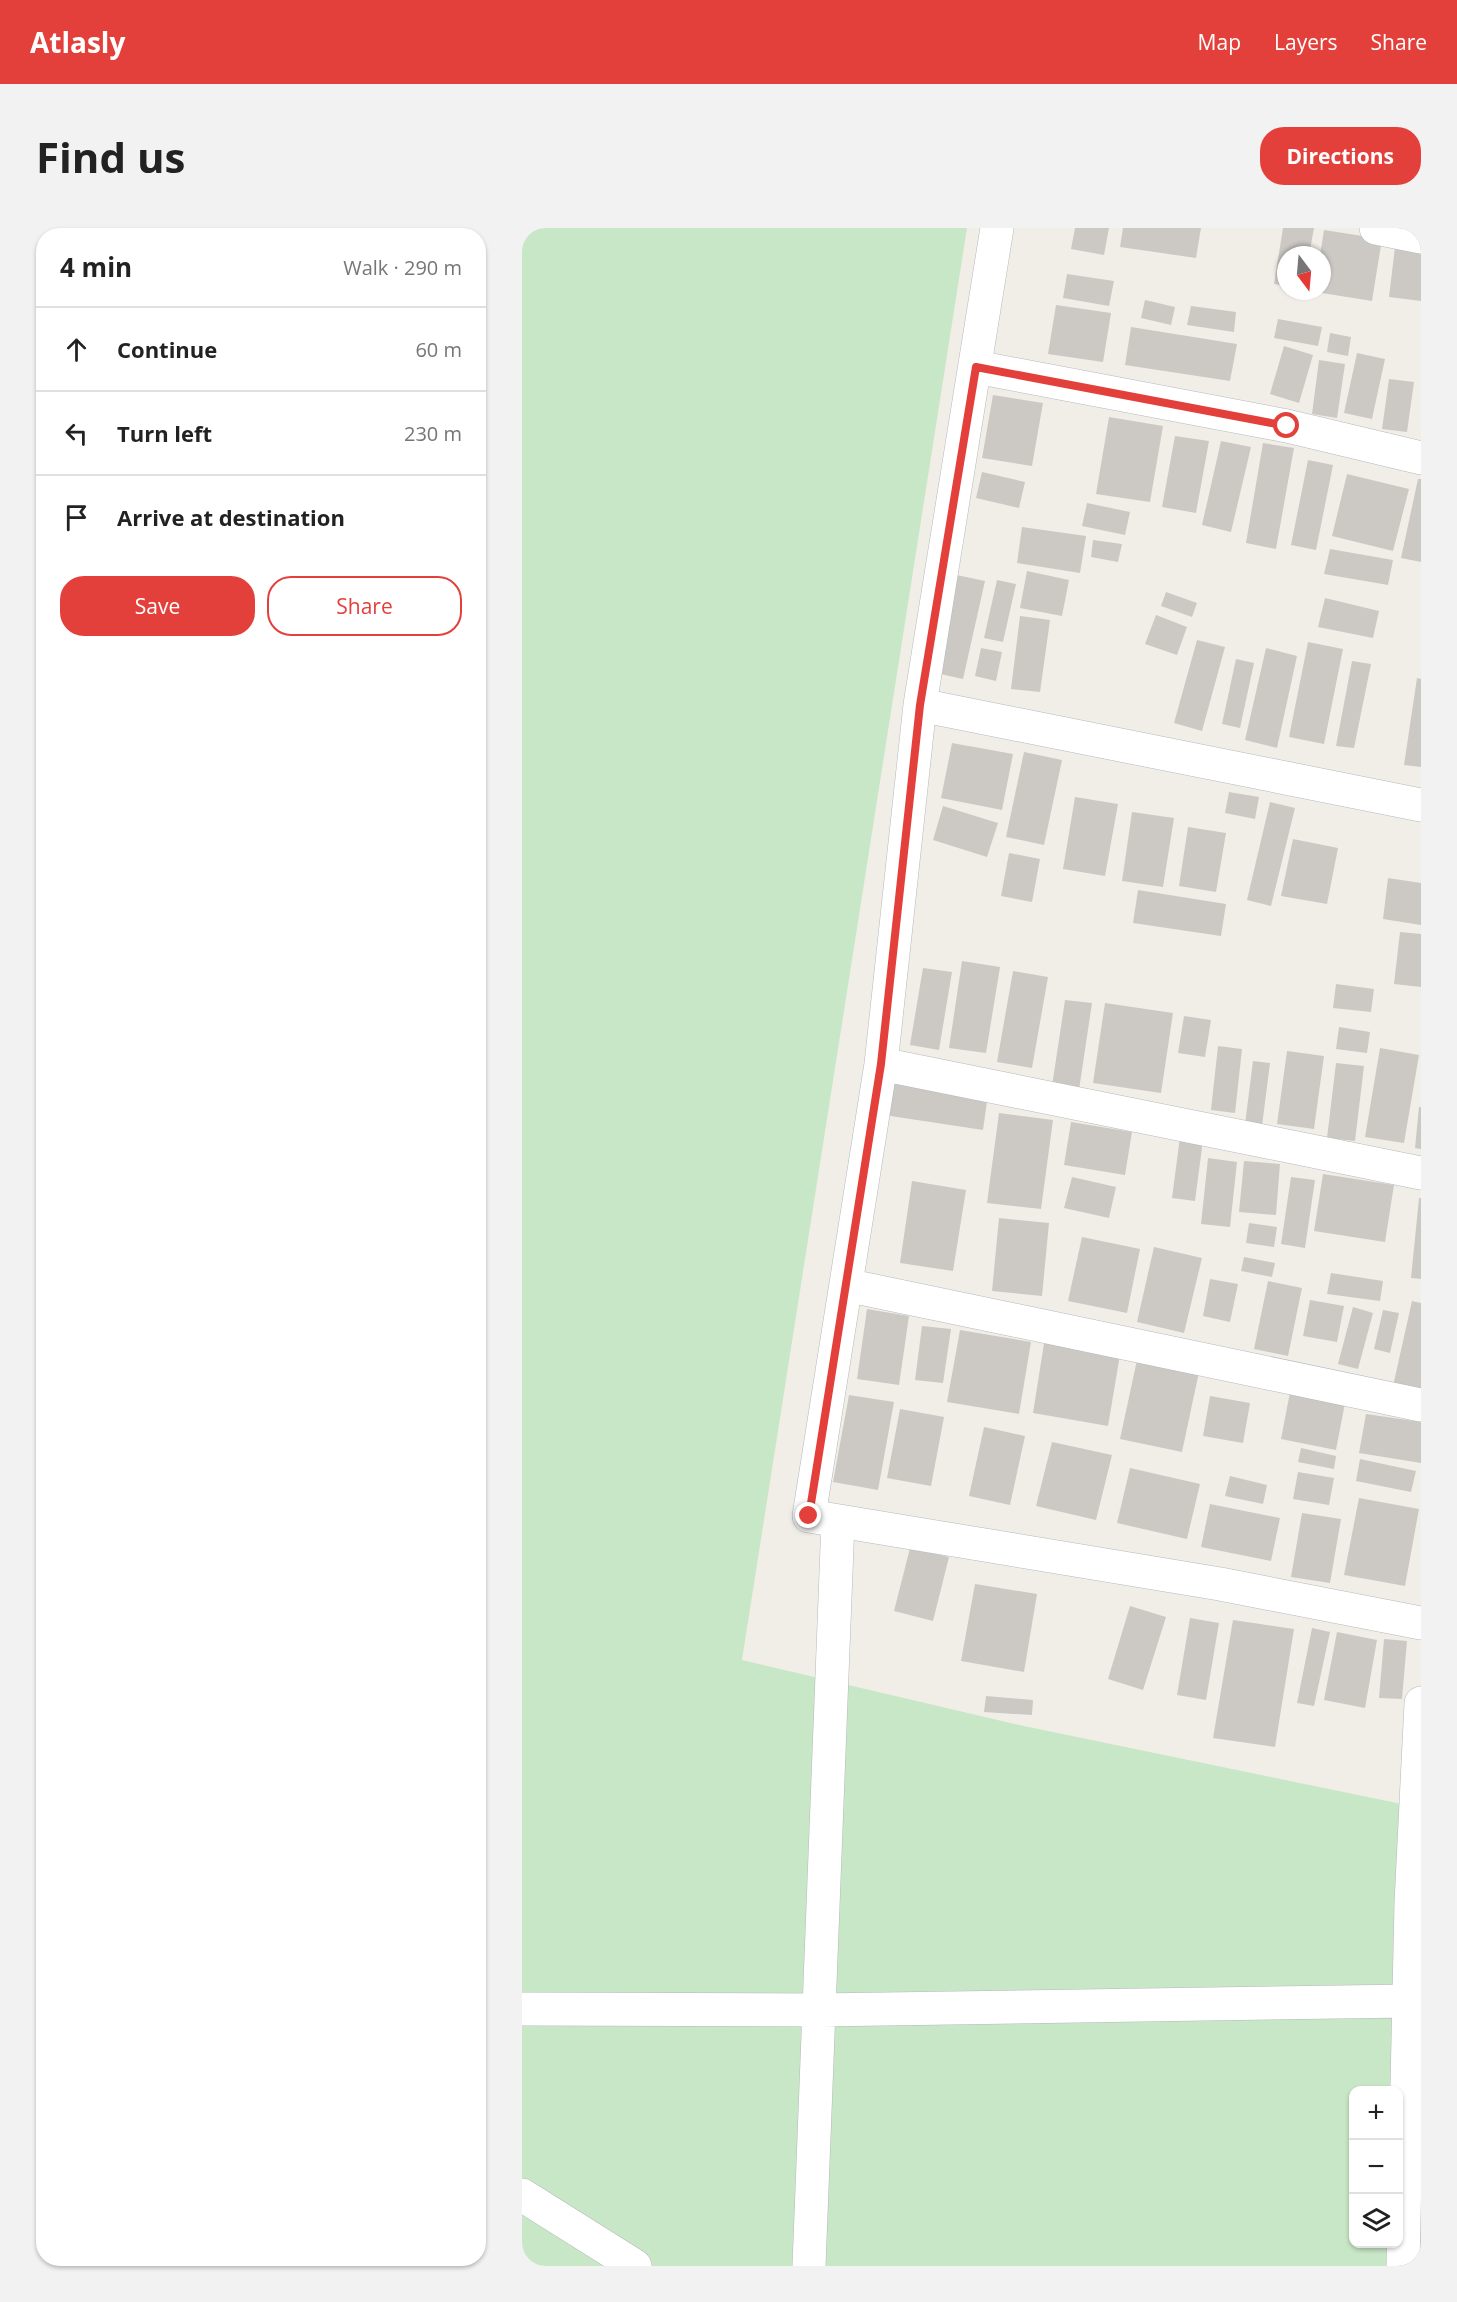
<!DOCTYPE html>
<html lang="en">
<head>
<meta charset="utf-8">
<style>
  :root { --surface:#fff; --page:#f2f2f2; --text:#222; --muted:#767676; --line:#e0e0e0; --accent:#e4403b }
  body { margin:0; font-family:"Open Sans",sans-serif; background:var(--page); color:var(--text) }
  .controls { position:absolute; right:18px; bottom:18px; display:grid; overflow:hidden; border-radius:12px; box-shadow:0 2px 4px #0004 }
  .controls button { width:54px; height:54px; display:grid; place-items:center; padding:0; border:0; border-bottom:2px solid var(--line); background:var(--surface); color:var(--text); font:30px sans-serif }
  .compass { position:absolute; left:755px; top:18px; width:54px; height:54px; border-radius:50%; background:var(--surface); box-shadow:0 2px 4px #0004; rotate:164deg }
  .stop { position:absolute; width:18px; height:18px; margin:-14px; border:4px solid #e4403b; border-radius:50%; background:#fff }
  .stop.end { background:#e4403b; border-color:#fff; box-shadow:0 2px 6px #0008 }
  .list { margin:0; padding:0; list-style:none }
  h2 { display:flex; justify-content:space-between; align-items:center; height:78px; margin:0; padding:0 24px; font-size:26px }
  h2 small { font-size:20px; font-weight:400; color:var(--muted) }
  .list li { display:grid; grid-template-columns:39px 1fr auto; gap:18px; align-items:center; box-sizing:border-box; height:84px; padding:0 24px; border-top:2px solid var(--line) }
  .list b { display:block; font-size:22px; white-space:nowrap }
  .list em { font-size:20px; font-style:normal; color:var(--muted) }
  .actions { display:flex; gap:12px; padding:18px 24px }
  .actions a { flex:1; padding:14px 0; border:2px solid var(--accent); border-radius:24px; text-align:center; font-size:21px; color:var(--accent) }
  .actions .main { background:var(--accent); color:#fff }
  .icon { flex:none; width:33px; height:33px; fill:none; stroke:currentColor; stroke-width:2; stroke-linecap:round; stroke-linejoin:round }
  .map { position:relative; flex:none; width:899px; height:2038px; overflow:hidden; border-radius:24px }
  header { display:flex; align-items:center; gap:36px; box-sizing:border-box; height:84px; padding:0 30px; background:var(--accent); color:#fff }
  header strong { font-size:28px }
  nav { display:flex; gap:33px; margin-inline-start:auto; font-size:21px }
  .intro { display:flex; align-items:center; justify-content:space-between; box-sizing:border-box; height:144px; padding:0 36px }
  h1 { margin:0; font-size:42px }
  .button { padding:15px 27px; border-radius:24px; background:var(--accent); color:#fff; font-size:21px; font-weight:700 }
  main { display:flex; gap:36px; padding:0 36px }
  aside { flex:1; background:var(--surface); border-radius:24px; box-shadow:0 2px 4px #0004 }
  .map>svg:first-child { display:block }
  .green { fill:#c8e7c6; fill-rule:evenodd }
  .building { fill:#ccc9c5 }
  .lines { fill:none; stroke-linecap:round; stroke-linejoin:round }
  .minor-casing { stroke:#b5b8bc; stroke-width:34 }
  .minor { stroke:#fff; stroke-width:33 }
  .route { stroke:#e4403b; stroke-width:8 }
</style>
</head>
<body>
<header>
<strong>Atlasly</strong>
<nav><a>Map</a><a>Layers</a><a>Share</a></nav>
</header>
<div class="intro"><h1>Find us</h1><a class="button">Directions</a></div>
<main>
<aside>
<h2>4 min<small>Walk · 290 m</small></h2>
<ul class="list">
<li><svg class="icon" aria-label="ahead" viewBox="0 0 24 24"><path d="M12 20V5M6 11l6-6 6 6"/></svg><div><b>Continue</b></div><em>60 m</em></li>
<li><svg class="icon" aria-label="left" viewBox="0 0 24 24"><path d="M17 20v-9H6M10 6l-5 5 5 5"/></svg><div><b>Turn left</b></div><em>230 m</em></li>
<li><svg class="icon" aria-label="arrive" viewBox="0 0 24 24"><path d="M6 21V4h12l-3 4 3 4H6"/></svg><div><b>Arrive at destination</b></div></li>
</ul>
<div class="actions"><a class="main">Save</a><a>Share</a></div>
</aside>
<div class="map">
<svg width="899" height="2038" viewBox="0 0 899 2038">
  <rect width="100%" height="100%" fill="#f1eee8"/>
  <path class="green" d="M 0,0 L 445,0 L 220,1432 L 497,1497 L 899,1580 L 899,2038 L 0,2038 ZM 832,1862 L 876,1862 L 876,2016 L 832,2016 Z"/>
  <path class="building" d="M 553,0 L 587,0 L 582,27 L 549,21 Z
    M 601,0 L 679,0 L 674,30 L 598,19 Z
    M 761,0 L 792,0 L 787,27 L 764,27 L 764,58 L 752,56 Z
    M 802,2 L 860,11 L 850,73 L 800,65 L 800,27 L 798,27 Z
    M 873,19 L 899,23 L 899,73 L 867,69 Z
    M 545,46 L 592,53 L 587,78 L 541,70 Z
    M 623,72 L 653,79 L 649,97 L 619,90 Z
    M 534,77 L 589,85 L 581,134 L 526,126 Z
    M 669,78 L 714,84 L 712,104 L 665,97 Z
    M 756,91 L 800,99 L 796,118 L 752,110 Z
    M 609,99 L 715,116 L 708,153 L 603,137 Z
    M 808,105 L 829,109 L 826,128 L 805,124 Z
    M 762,118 L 791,127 L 777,175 L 748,166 Z
    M 835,125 L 863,131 L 850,191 L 822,185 Z
    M 797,132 L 823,136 L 815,190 L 790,186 Z
    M 867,151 L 892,154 L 885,204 L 860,201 Z
    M 471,167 L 521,175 L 510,238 L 460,230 Z
    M 587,189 L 641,198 L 628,274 L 574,266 Z
    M 653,208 L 687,213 L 674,285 L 640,279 Z
    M 699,213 L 729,219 L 709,304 L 680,297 Z
    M 741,215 L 772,220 L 754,321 L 724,315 Z
    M 786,232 L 811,237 L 794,322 L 769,317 Z
    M 460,244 L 503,254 L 497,280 L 454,270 Z
    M 825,246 L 887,261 L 871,323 L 810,308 Z
    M 896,251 L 899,251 L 899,334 L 879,330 Z
    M 565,275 L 608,284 L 603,307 L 560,298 Z
    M 500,299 L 564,308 L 558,345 L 495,335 Z
    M 571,312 L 600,316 L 596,334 L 569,329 Z
    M 808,321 L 871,332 L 866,357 L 802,346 Z
    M 505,343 L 547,352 L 540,388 L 498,380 Z
    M 430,346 L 463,353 L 441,451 L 409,444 Z
    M 475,352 L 494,356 L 481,414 L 462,410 Z
    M 644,364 L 675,375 L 670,389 L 639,378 Z
    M 803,370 L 857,383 L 851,410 L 796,399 Z
    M 634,387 L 665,399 L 655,427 L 623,416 Z
    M 498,388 L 528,392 L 518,464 L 489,461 Z
    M 675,412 L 703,419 L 680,503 L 652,495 Z
    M 786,414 L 821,421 L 802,516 L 767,509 Z
    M 459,420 L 480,424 L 474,453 L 453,448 Z
    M 744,420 L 775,428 L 755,520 L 723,512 Z
    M 714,431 L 732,435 L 718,500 L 700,496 Z
    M 830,433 L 849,436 L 832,520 L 814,518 Z
    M 895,450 L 899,451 L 899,539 L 882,537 Z
    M 430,515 L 491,526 L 480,582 L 419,570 Z
    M 502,524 L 540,532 L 522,617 L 484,609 Z
    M 707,564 L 737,569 L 733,591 L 703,585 Z
    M 553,569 L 596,576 L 583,648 L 541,641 Z
    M 748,574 L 773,580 L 749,678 L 725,672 Z
    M 421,578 L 476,595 L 465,629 L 411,612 Z
    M 610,584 L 652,590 L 641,659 L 600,653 Z
    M 666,599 L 704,605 L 694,664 L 657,658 Z
    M 771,611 L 816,620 L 805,676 L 759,668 Z
    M 487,625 L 518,631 L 510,674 L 479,668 Z
    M 866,650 L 899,655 L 899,697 L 861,691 Z
    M 616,662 L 704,676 L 699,708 L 611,695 Z
    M 878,704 L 899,706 L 899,759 L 872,756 Z
    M 440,733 L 478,739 L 464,825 L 427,820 Z
    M 401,740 L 430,744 L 417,822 L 388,817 Z
    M 491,743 L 526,749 L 510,840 L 475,834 Z
    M 814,756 L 852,761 L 849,784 L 811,780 Z
    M 543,772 L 570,775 L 557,862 L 530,858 Z
    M 583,775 L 651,785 L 639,865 L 571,855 Z
    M 662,788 L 689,792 L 683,829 L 656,825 Z
    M 817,799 L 848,804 L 845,825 L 814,821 Z
    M 696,818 L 720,821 L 713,885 L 689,882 Z
    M 858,820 L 897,827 L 882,915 L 843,909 Z
    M 765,823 L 802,828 L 792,901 L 755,896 Z
    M 731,833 L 748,835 L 740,898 L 723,896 Z
    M 814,835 L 842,838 L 833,913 L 805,910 Z
    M 368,850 L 466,866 L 461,902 L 362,887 Z
    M 897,879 L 899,879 L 899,921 L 893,920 Z
    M 477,885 L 531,892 L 519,981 L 465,975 Z
    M 549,894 L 610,904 L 603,947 L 542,937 Z
    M 658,909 L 681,912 L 673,973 L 650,970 Z
    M 686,930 L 715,934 L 708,999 L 679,996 Z
    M 722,933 L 758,936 L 754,987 L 717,984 Z
    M 801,946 L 872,957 L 863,1014 L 792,1003 Z
    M 550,949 L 594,959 L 587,990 L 542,980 Z
    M 769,949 L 793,952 L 783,1020 L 759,1016 Z
    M 390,953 L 444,962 L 431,1043 L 378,1035 Z
    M 897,970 L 899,970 L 899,1051 L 889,1050 Z
    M 477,990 L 527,995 L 520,1068 L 470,1063 Z
    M 727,995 L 755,999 L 752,1019 L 724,1015 Z
    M 560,1009 L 618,1021 L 605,1085 L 546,1073 Z
    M 632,1019 L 680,1030 L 662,1105 L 615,1094 Z
    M 722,1029 L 753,1035 L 750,1049 L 719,1043 Z
    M 809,1045 L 861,1053 L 858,1073 L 805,1066 Z
    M 688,1051 L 716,1056 L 708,1094 L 681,1088 Z
    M 746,1053 L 780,1060 L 766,1128 L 732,1121 Z
    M 788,1072 L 822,1078 L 815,1114 L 781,1108 Z
    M 890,1073 L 899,1075 L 899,1164 L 871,1158 Z
    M 831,1079 L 851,1085 L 836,1141 L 816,1136 Z
    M 345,1081 L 387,1088 L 377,1157 L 335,1151 Z
    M 861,1082 L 877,1085 L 868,1125 L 852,1121 Z
    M 400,1098 L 429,1101 L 421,1155 L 393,1152 Z
    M 438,1102 L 509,1114 L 497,1186 L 425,1174 Z
    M 523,1109 L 599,1121 L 586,1198 L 511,1185 Z
    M 615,1132 L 677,1144 L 660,1224 L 598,1211 Z
    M 768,1164 L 823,1175 L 814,1222 L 759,1211 Z
    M 327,1167 L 372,1174 L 356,1262 L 311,1254 Z
    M 688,1168 L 728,1175 L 721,1215 L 681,1208 Z
    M 378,1181 L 422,1189 L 409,1258 L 365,1250 Z
    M 844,1186 L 899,1194 L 899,1235 L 837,1225 Z
    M 462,1199 L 503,1208 L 488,1277 L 447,1268 Z
    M 530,1214 L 590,1227 L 574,1292 L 514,1278 Z
    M 779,1220 L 814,1228 L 812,1241 L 776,1234 Z
    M 838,1231 L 894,1243 L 889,1264 L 834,1253 Z
    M 608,1240 L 678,1256 L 665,1311 L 595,1295 Z
    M 776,1244 L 812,1250 L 807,1277 L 771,1271 Z
    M 708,1248 L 745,1257 L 741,1276 L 703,1268 Z
    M 837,1270 L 897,1281 L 883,1358 L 822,1347 Z
    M 688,1276 L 758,1290 L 749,1333 L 679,1319 Z
    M 780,1285 L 819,1291 L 808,1355 L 769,1349 Z
    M 388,1320 L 427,1329 L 411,1393 L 372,1383 Z
    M 453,1356 L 515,1366 L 502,1444 L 439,1433 Z
    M 608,1378 L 644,1389 L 621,1462 L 586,1451 Z
    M 668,1390 L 697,1395 L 684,1472 L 655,1467 Z
    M 711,1392 L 772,1401 L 753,1519 L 691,1510 Z
    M 790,1400 L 808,1404 L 792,1478 L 775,1475 Z
    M 815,1404 L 855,1412 L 843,1480 L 802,1472 Z
    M 862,1411 L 885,1413 L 880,1471 L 857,1470 Z
    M 464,1468 L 511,1472 L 510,1487 L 462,1484 Z"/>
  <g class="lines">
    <defs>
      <path id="minor" d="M 475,0 L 398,477 L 359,836 L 287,1288 L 698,1356 L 899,1395
        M 854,0 L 899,9
        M 454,139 L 765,198 L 899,230
        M 398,477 L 899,577
        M 359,836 L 899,945
        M 324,1057 L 899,1177
        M 0,1781 L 297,1782 L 887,1773
        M 0,1967 L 113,2038
        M 287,2038 L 316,1293
        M 881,2038 L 889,1675 L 899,1475"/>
    </defs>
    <use href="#minor" class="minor-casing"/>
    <use href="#minor" class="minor"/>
  </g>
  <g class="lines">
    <path class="route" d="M 287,1288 L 359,836 L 398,477 L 454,139 L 765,198"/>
  </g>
</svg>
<div class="controls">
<button>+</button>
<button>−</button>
<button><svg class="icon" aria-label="layers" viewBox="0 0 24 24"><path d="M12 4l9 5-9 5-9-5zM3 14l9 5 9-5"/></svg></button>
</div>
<svg class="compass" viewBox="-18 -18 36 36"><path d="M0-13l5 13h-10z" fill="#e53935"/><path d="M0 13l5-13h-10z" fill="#767676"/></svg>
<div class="stop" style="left:765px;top:198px"></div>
<div class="stop end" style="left:287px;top:1288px"></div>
</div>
</main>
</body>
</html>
